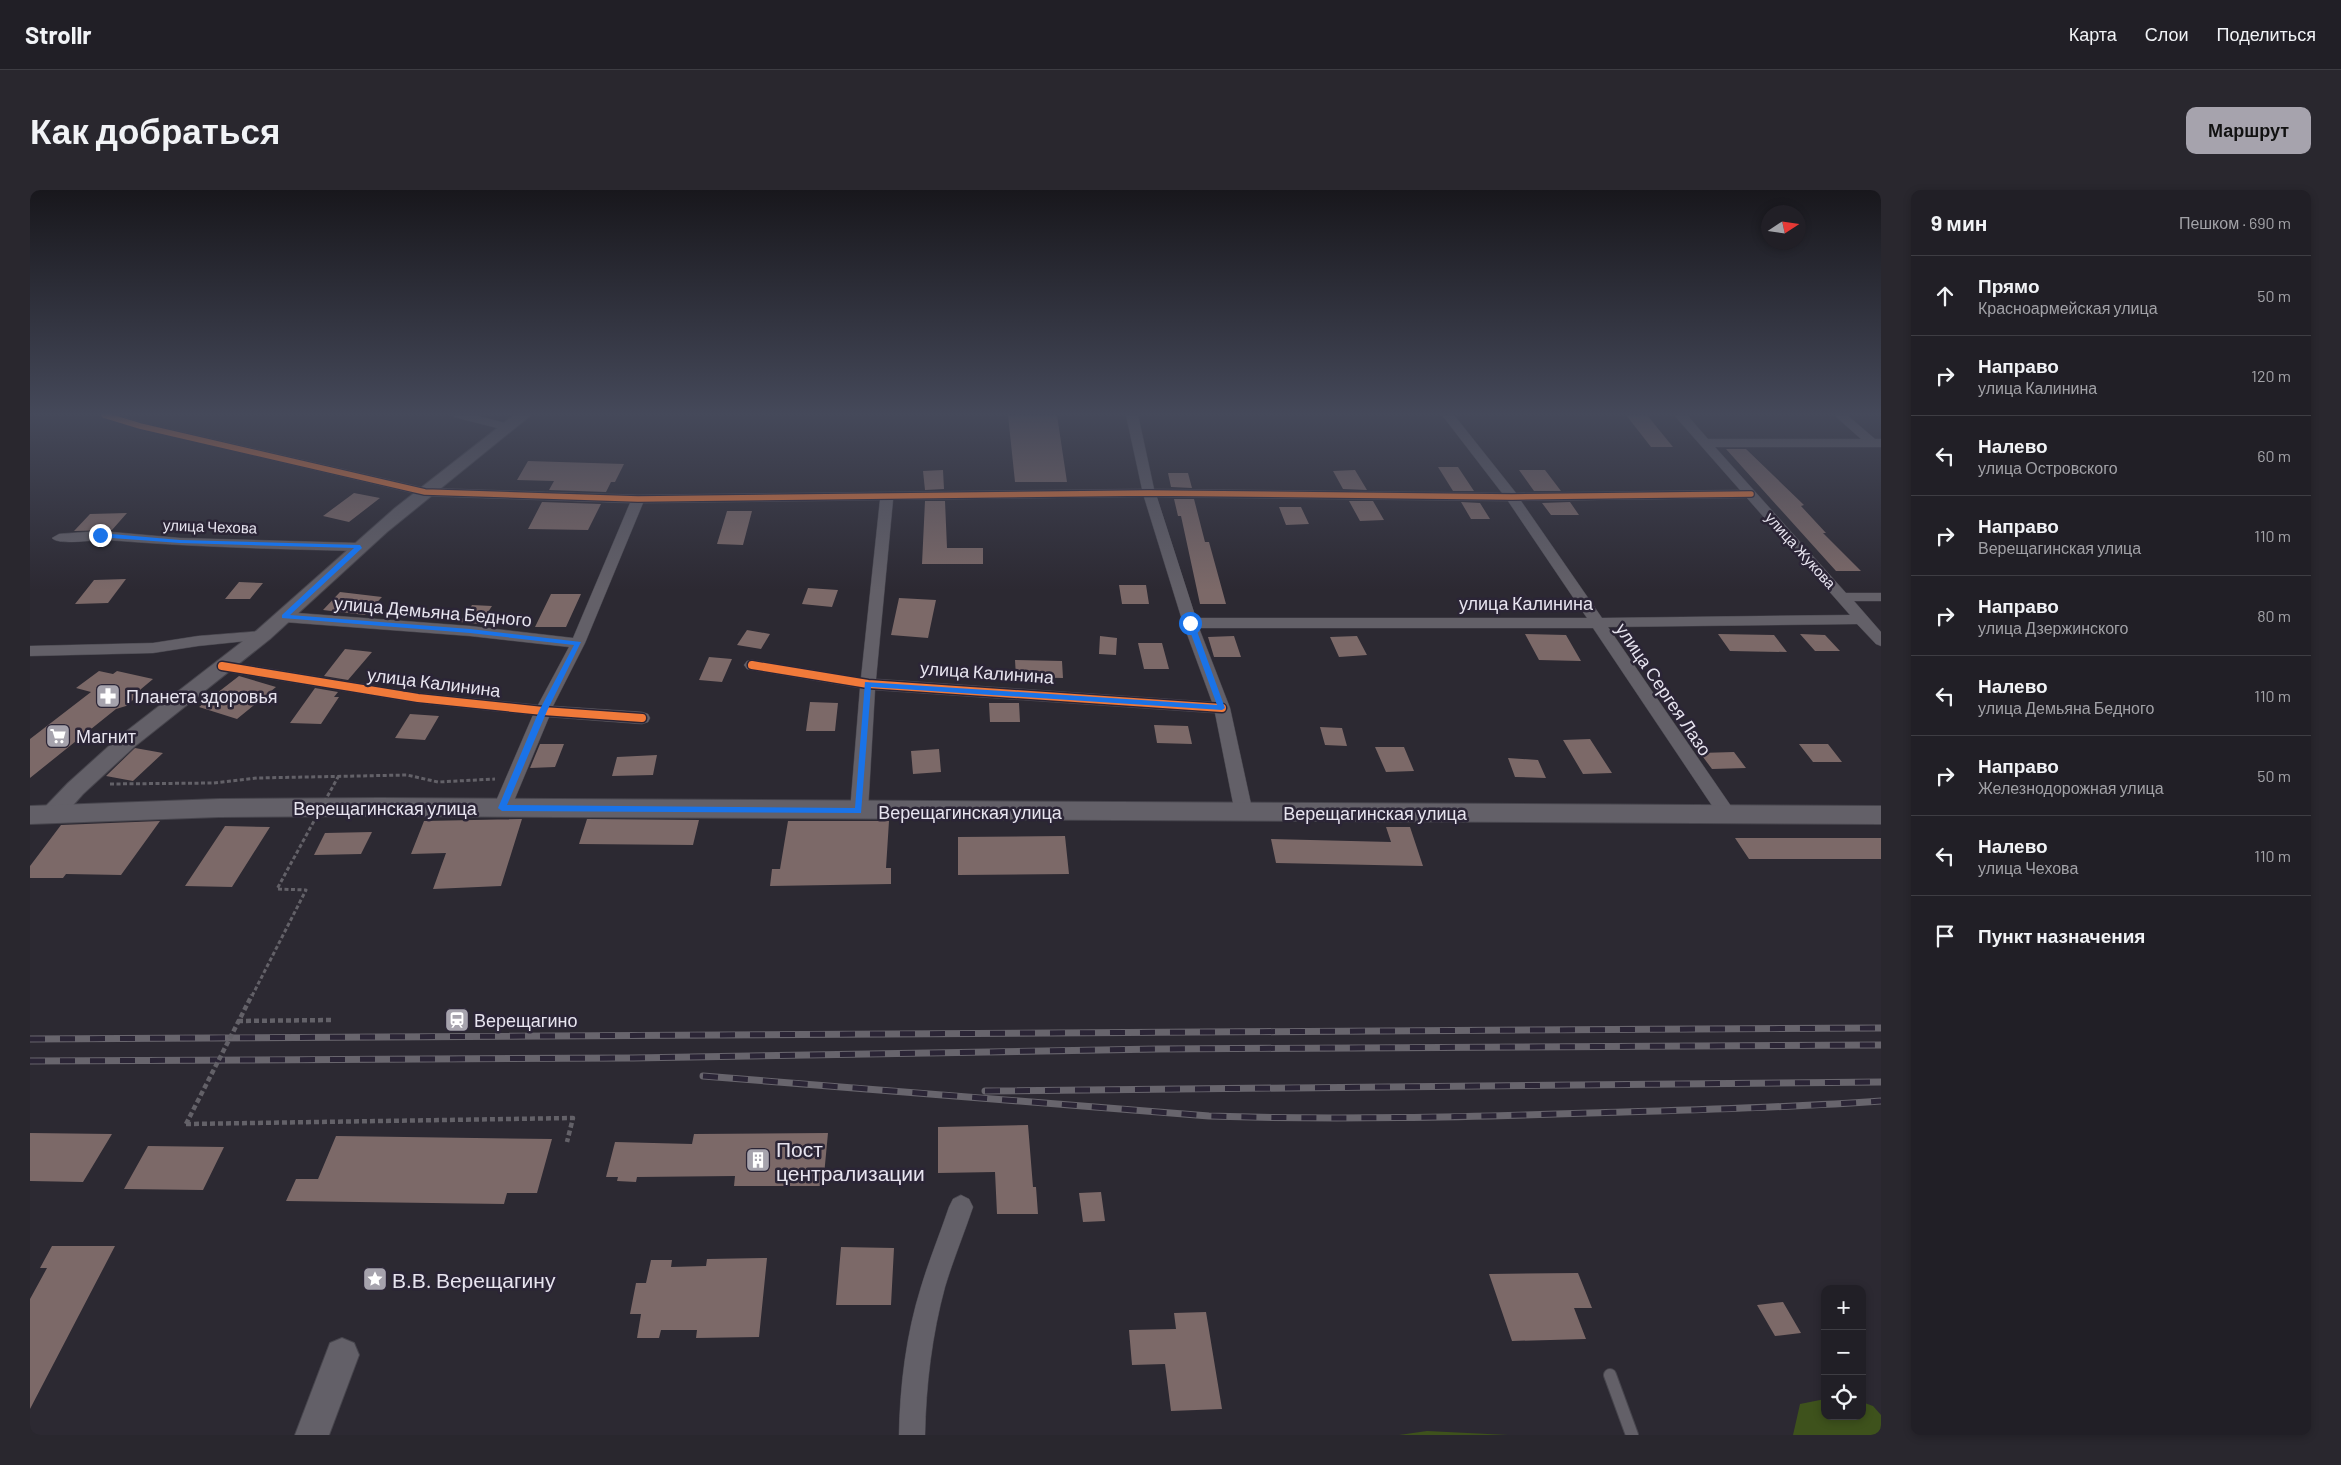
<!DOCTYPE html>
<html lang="ru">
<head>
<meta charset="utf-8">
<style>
  :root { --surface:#211f26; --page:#29272e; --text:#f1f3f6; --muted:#a2a2a7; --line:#3e3d43; --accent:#a6a3ad }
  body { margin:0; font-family:Barlow,sans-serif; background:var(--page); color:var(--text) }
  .controls { position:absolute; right:15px; bottom:15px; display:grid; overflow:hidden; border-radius:10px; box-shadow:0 2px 8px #0003 }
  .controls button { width:45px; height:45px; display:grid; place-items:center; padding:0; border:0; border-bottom:1px solid var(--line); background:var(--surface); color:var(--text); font:25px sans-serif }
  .compass { position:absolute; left:1731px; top:15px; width:45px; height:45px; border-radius:50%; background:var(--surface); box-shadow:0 2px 8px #0003; rotate:78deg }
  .stop { position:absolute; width:15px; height:15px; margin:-11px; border:4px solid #1a73e8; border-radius:50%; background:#fff }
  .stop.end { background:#1a73e8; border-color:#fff; box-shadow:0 1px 5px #0008 }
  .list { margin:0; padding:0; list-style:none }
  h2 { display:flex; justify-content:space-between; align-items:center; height:65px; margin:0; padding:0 20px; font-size:21px }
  h2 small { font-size:16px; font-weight:400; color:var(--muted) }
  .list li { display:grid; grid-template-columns:32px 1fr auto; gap:15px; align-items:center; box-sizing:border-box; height:80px; padding:0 20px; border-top:1px solid var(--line) }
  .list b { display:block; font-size:19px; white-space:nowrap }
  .list p { margin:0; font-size:16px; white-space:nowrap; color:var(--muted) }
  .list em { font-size:16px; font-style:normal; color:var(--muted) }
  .icon { flex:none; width:28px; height:28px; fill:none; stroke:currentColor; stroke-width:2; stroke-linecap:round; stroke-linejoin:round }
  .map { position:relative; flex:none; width:1851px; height:1245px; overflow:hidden; border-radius:10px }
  header { display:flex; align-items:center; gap:30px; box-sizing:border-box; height:70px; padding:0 25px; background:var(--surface); border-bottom:1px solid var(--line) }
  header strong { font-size:24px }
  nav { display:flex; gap:28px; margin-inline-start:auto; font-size:18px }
  .intro { display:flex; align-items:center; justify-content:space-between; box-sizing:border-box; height:120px; padding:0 30px }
  h1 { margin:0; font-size:35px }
  .button { padding:12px 22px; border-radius:10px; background:var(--accent); color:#111; font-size:18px; font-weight:700 }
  main { display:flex; gap:30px; padding:0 30px }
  aside { flex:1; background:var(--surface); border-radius:10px; box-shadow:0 2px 8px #0003 }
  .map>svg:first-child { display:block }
  .forest { fill:#3e521c }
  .building { fill:#7c6968 }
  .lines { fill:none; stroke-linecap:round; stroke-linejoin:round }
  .service-casing { stroke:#47454d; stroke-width:14 }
  .minor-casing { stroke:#47454d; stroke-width:1 }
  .tertiary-casing { stroke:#47454d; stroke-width:2 }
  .secondary-casing { stroke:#47454d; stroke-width:2 }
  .path-far1 { stroke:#636168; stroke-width:3; stroke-dasharray:4 2.5; stroke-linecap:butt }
  .path { stroke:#636168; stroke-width:4.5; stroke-dasharray:5 3; stroke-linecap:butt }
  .service { stroke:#636068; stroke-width:12 }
  .minor { fill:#636068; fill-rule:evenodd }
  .tertiary { fill:#636068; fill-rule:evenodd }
  .secondary { fill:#636068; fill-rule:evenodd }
  .rail-casing { stroke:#68656d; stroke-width:7 }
  .rail { stroke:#2b2536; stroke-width:5; stroke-dasharray:15; stroke-linecap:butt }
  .path-bridge-far1 { stroke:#636168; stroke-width:3; stroke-dasharray:4 2.5; stroke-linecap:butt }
  .path-bridge { stroke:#636168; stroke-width:4.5; stroke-dasharray:5 3; stroke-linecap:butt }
  .cycleway-far1-casing { stroke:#2b2536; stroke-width:8 }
  .cycleway-casing { stroke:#2b2536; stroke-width:11 }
  .cycleway-far1 { stroke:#f17a3a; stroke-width:5.5 }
  .cycleway { stroke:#f17a3a; stroke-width:8 }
  .route { fill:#1a73e8 }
  .labels { text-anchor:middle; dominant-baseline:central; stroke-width:5; stroke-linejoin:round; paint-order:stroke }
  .far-street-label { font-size:15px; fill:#e7e4ef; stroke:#2b2536 }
  .street-label { font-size:18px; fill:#e7e4ef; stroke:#2b2536 }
  .poi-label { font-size:18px; fill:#e7e4ef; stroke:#2b2536; text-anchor:start }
  .near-poi-label { font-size:21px; fill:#e7e4ef; stroke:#2b2536; text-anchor:start }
</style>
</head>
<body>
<header>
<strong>Strollr</strong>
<nav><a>Карта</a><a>Слои</a><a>Поделиться</a></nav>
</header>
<div class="intro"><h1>Как добраться</h1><a class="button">Маршрут</a></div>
<main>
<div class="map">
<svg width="1851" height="1245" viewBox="0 0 1851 1245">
  <rect width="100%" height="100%" fill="#2c2932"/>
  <path class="forest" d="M 1795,1209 L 1795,1226 L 1832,1226 L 1832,1212 L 1843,1216 L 1851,1225 L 1851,1245 L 1763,1245 L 1770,1214 Z
    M 1397,1241 L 1478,1245 L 1369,1245 Z"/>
  <path class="building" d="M 978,225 L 1027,225 L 1037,292 L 985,292 Z
    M 1596,225 L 1617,225 L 1643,257 L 1621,257 Z
    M 1696,259 L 1716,259 L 1774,315 L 1771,316 L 1796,343 L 1793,343 L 1831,381 L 1806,381 Z
    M 498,271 L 594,274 L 585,292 L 581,292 L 576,302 L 519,300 L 524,291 L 487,290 Z
    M 1408,277 L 1428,277 L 1444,301 L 1423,301 Z
    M 913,280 L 914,299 L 895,300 L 893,281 Z
    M 1325,280 L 1337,300 L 1313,299 L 1303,281 Z
    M 1489,280 L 1515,280 L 1531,301 L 1504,301 Z
    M 1138,283 L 1158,283 L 1162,298 L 1141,297 Z
    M 324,303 L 350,308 L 319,332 L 293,326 Z
    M 1144,309 L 1164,309 L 1175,352 L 1179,352 L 1196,414 L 1170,414 L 1151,326 L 1148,326 Z
    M 895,311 L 915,311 L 917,358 L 953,358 L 953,374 L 892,374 Z
    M 1319,311 L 1343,311 L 1354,330 L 1330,331 Z
    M 512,312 L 571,314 L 558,340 L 498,339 Z
    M 1431,312 L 1450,313 L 1460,329 L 1441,329 Z
    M 1540,312 L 1549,325 L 1521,325 L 1512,313 Z
    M 1249,317 L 1271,317 L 1279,334 L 1256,335 Z
    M 697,321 L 722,321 L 713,355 L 687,354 Z
    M 97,323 L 82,340 L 44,341 L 60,324 Z
    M 96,389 L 78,413 L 45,414 L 64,390 Z
    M 209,392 L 233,393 L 220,409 L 195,409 Z
    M 1089,395 L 1116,395 L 1119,414 L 1092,414 Z
    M 778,398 L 808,400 L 802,417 L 772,414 Z
    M 310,402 L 352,407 L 335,425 L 293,420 Z
    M 521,404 L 551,404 L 536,437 L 505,437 Z
    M 869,408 L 906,410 L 898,448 L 861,445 Z
    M 442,415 L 462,416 L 450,434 L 430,432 Z
    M 717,440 L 740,444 L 731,459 L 707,455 Z
    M 1495,444 L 1536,445 L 1551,471 L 1509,470 Z
    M 1688,444 L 1744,445 L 1757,462 L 1700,461 Z
    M 1770,444 L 1795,445 L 1810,461 L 1785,461 Z
    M 1070,446 L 1087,448 L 1086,465 L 1069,464 Z
    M 1204,446 L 1211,467 L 1184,467 L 1178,447 Z
    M 1327,446 L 1337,465 L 1309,467 L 1300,447 Z
    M 1108,453 L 1132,453 L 1139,479 L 1114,479 Z
    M 315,459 L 342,462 L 318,490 L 294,486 Z
    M 679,467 L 702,469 L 692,492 L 669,490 Z
    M 985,470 L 1032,471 L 1033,488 L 986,487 Z
    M 69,481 L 83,484 L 87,481 L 123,489 L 104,505 L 103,510 L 96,516 L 86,519 L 0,588 L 0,549 L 61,502 L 46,498 Z
    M 209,486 L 246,497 L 207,529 L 169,517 Z
    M 285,498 L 308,502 L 304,507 L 309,507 L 291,534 L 260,533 Z
    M 780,512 L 808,513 L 805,541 L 776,541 Z
    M 959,513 L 989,513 L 990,532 L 960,532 Z
    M 380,524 L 409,526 L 395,550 L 365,548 Z
    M 1124,535 L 1158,536 L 1162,554 L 1127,553 Z
    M 1290,537 L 1312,538 L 1317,556 L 1295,555 Z
    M 1560,549 L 1582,583 L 1553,584 L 1533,550 Z
    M 510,554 L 534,554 L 525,577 L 500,578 Z
    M 1769,554 L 1798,554 L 1812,572 L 1783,572 Z
    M 1345,557 L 1374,557 L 1384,581 L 1356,582 Z
    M 105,558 L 133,563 L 103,591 L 76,586 Z
    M 909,559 L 911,582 L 883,584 L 881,561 Z
    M 1704,562 L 1716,578 L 1682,579 L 1670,563 Z
    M 627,565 L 623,585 L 582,586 L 587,567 Z
    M 1478,568 L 1508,570 L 1516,588 L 1485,587 Z
    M 492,629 L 471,696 L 403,699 L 416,663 L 381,664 L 394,631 Z
    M 557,629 L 669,630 L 663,655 L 549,654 Z
    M 130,631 L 91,685 L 36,684 L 33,688 L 0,688 L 0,676 L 31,635 Z
    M 758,631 L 859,631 L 856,678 L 861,678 L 861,694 L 740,696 L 742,679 L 750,679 Z
    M 195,636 L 240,637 L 202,697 L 155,696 Z
    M 1356,637 L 1380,637 L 1393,676 L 1246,673 L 1241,649 L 1361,652 Z
    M 342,642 L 331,664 L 284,665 L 295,643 Z
    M 1035,646 L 1039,684 L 928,685 L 928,647 Z
    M 1705,648 L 1851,648 L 1851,669 L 1719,669 Z
    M 998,935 L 1003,997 L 1006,997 L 1008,1024 L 967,1024 L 965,982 L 908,983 L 908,937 Z
    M 0,943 L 82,944 L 53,992 L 0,991 Z
    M 798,943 L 793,996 L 704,996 L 705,986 L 607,987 L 606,992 L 587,991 L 588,987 L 576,987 L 585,952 L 662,954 L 664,944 Z
    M 306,946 L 522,949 L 507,1003 L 477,1003 L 474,1014 L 256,1011 L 266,989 L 288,989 Z
    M 118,956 L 194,957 L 173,1000 L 94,999 Z
    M 1071,1002 L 1075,1031 L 1053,1032 L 1049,1003 Z
    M 22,1056 L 85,1056 L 0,1219 L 0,1109 L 17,1078 L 10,1078 Z
    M 811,1057 L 864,1058 L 861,1115 L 806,1115 Z
    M 737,1068 L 729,1147 L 666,1148 L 667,1140 L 631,1140 L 629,1148 L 607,1148 L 611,1124 L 600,1124 L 606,1093 L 616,1093 L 621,1070 L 642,1070 L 641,1077 L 676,1076 L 677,1069 Z
    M 1548,1083 L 1562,1118 L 1544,1118 L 1556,1149 L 1482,1151 L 1459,1084 Z
    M 1753,1112 L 1771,1143 L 1745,1146 L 1727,1115 Z
    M 1176,1122 L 1192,1219 L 1141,1221 L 1135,1174 L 1102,1175 L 1099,1140 L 1146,1139 L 1144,1123 Z"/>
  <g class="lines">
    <defs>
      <path id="service" d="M 1580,1185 L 1602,1245"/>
      <path id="minor" d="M 68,225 L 87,225 L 113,233 L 395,298 L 608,305 L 1112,299 L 1096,225 L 1108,225 L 1124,299 L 1472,303 L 1412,225 L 1424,225 L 1486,303 L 1710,300 L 1644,225 L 1657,225 L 1678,249 L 1831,249 L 1804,225 L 1817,225 L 1845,249 L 1851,249 L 1851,257 L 1685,257 L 1816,403 L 1851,403 L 1851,411 L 1824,411 L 1851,442 L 1851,456 L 1846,454 L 1827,434 L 1578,437 L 1703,619 L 1706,624 L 1703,629 L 1697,631 L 1691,629 L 1563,438 L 1169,438 L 1200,518 L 1223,623 L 1220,628 L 1214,630 L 1208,628 L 1205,623 L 1185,523 L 845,500 L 838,621 L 835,626 L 829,628 L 823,626 L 820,621 L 830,498 L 722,480 L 717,479 L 714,475 L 717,471 L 722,470 L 831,488 L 850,310 L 613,313 L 555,453 L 523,516 L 612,522 L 618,524 L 620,528 L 618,532 L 612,534 L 519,527 L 481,618 L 478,623 L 472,625 L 466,623 L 463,618 L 503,525 L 388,513 L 192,481 L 187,480 L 184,476 L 187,472 L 192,471 L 388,503 L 508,515 L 539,457 L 440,446 L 254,432 L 247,427 L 254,422 L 440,436 L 543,448 L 600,313 L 395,306 L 110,239 ZM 1114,307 L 1153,433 L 1182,512 L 846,489 L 863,310 ZM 1127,307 L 1478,311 L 1557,428 L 1166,428 ZM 1717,308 L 1820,425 L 1572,428 L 1491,311 Z
        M 422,225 L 444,225 L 483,235 L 485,237 L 479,241 L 424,227 Z
        M 70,341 L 150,348 L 329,353 L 336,357 L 329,361 C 245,359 161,357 78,350 C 66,349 28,356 22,348 L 29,344 Z
        M 231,441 L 236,443 L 238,446 L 236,449 L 168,456 L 123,463 L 0,466 L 0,456 L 123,453 L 168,446 Z
        M 931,1005 L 939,1009 L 943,1017 C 934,1044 923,1070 915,1097 C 902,1145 896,1195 895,1245 L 869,1245 C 870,1195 876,1145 891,1097 C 899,1070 910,1044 919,1017 L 923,1009 Z"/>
      <path id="tertiary" d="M 484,225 L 501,225 L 357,342 L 240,449 L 104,557 L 53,604 L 30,630 L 22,633 L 14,630 L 11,624 L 14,618 L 38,593 L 89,547 L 226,441 L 365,318 Z
        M 312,1148 L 324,1153 L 329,1165 L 299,1245 L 265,1245 L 300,1153 Z"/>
      <path id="secondary" d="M 350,608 L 1851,616 L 1851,634 L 350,626 L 189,627 L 0,634 L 0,616 L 189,609 Z"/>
    </defs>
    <use href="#service" class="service-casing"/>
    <use href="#minor" class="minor-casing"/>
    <use href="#tertiary" class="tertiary-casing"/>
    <use href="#secondary" class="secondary-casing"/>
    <path class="path-far1" d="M 80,594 L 183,593 L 227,588 L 377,585 L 408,592 L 465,589"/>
    <path class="path" d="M 208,831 L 301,830
      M 156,934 L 543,928 L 537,952"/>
    <use href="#service" class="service"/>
    <use href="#minor" class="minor"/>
    <use href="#tertiary" class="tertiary"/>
    <use href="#secondary" class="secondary"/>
    <defs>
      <path id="rail" d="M 0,849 L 1851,838
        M 0,871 L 603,868 L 1128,859 L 1851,855
        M 673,886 L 1179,926 C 1306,930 1433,927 1560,923 C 1657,920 1754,918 1851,911
        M 955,901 L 1851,892"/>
    </defs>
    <use href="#rail" class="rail-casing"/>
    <use href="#rail" class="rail"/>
    <path class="path-bridge-far1" d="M 222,806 L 276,700 L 247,699 L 308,587"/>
    <path class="path-bridge" d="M 156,934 L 222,805"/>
    <defs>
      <path id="cycleway-far1" d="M 74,225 L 110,236 L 395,302 L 608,309 L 1119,303 L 1482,307 L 1721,304"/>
      <path id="cycleway" d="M 722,475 L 838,494 L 1192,518
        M 192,476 L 388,508 L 513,521 L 612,528"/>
    </defs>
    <use href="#cycleway-far1" class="cycleway-far1-casing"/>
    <use href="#cycleway" class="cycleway-casing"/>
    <use href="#cycleway-far1" class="cycleway-far1"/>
    <use href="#cycleway" class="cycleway"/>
  </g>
  <linearGradient id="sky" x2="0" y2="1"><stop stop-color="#18171c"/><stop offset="0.56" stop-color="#45495a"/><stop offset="1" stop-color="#45495a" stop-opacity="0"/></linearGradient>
  <rect width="1851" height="400" fill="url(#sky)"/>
  <path class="route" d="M 70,343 L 150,350 L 330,355 L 332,358 L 260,425 L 440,439 L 551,452 L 517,521 L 477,615 L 825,618 L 835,492 L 1187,515 L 1157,433 L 1160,431 L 1164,433 L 1195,518 L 1192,520 L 841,497 L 831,623 L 472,621 L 468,618 L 509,521 L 544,455 L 440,443 L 252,428 L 252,425 L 324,358 L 150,353 L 68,347 Z"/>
  <defs>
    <symbol id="pharmacy-square" viewBox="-11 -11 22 22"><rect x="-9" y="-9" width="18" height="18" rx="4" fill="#a6a3ad" stroke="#2b2536"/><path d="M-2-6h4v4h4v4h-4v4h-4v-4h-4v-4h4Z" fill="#fff"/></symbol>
    <symbol id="supermarket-square" viewBox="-11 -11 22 22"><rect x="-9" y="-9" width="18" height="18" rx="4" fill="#a6a3ad" stroke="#2b2536"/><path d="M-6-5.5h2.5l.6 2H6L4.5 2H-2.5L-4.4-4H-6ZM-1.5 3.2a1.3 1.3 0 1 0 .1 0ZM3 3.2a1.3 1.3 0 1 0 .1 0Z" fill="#fff"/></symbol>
    <symbol id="station-square" viewBox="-11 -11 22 22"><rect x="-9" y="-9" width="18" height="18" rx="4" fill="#a6a3ad" stroke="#2b2536"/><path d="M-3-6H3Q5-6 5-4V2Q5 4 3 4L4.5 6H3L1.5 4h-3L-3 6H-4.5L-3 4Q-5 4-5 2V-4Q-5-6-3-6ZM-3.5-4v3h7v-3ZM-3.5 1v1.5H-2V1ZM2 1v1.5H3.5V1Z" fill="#fff"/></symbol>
    <symbol id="building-square" viewBox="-11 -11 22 22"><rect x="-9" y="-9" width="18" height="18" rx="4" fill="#a6a3ad" stroke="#2b2536"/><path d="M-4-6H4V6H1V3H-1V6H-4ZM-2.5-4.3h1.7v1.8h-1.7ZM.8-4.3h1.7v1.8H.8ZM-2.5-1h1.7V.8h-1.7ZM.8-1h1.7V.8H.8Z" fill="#fff"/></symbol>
    <symbol id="sight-square" viewBox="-11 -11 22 22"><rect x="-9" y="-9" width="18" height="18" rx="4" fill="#a6a3ad" stroke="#2b2536"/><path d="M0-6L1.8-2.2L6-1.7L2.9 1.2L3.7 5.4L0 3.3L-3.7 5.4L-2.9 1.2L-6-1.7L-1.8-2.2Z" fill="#fff"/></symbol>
  </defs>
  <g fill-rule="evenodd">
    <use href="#pharmacy-square" x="64" y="492" width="28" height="28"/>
    <use href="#supermarket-square" x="14" y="532" width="28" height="28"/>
    <use href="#station-square" x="413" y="816" width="28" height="28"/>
    <use href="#building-square" x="714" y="956" width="28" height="28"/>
    <use href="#sight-square" x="331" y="1075" width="28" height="28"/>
  </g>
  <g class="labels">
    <g class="far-street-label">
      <text transform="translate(180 336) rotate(2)">улица Чехова</text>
      <text transform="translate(1771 360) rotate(48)">улица Жукова</text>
    </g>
    <g class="street-label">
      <text x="1496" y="413">улица Калинина</text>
      <text transform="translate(403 421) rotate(5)">улица Демьяна Бедного</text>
      <text transform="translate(957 482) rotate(4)">улица Калинина</text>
      <text transform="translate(404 492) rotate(7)">улица Калинина</text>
      <text transform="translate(1634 499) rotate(56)">улица Сергея Лазо</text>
      <text x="355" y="618">Верещагинская улица</text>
      <text x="940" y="622">Верещагинская улица</text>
      <text x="1345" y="623">Верещагинская улица</text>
    </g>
    <g class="poi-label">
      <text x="96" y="506">Планета здоровья</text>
      <text x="46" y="546">Магнит</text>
      <text x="444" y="830">Верещагино</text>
    </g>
    <g class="near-poi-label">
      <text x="746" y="958">Пост<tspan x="746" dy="24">централизации</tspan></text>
      <text x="362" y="1089">В.В. Верещагину</text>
    </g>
  </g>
</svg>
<div class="controls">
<button>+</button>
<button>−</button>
<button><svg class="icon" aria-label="locate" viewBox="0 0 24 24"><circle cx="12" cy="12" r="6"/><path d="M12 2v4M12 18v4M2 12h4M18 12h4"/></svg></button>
</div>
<svg class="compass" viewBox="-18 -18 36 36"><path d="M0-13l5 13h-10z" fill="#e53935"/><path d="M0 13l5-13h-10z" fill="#a2a2a7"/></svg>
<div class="stop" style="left:1160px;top:433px"></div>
<div class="stop end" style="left:70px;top:345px"></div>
</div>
<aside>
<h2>9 мин<small>Пешком · 690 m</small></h2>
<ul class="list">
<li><svg class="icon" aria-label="ahead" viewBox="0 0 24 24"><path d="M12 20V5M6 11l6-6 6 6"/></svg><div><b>Прямо</b><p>Красноармейская улица</p></div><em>50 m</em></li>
<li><svg class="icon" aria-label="right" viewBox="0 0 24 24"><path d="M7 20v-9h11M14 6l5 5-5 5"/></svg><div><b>Направо</b><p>улица Калинина</p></div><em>120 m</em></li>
<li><svg class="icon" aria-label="left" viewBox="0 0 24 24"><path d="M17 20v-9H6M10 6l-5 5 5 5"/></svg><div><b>Налево</b><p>улица Островского</p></div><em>60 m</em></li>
<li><svg class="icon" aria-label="right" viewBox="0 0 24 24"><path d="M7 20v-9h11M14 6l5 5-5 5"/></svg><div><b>Направо</b><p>Верещагинская улица</p></div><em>110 m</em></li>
<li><svg class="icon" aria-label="right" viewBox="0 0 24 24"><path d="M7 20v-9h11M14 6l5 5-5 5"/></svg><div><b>Направо</b><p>улица Дзержинского</p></div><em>80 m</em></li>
<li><svg class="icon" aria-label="left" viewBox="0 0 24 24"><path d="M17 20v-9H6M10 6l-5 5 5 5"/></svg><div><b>Налево</b><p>улица Демьяна Бедного</p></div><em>110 m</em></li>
<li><svg class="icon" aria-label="right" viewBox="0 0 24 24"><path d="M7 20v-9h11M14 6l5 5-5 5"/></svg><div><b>Направо</b><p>Железнодорожная улица</p></div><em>50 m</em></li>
<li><svg class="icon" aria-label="left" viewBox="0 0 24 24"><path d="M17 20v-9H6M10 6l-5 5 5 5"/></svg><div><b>Налево</b><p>улица Чехова</p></div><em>110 m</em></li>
<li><svg class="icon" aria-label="arrive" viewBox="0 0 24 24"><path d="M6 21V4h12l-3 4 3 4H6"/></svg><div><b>Пункт назначения</b></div></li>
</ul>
</aside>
</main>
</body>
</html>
